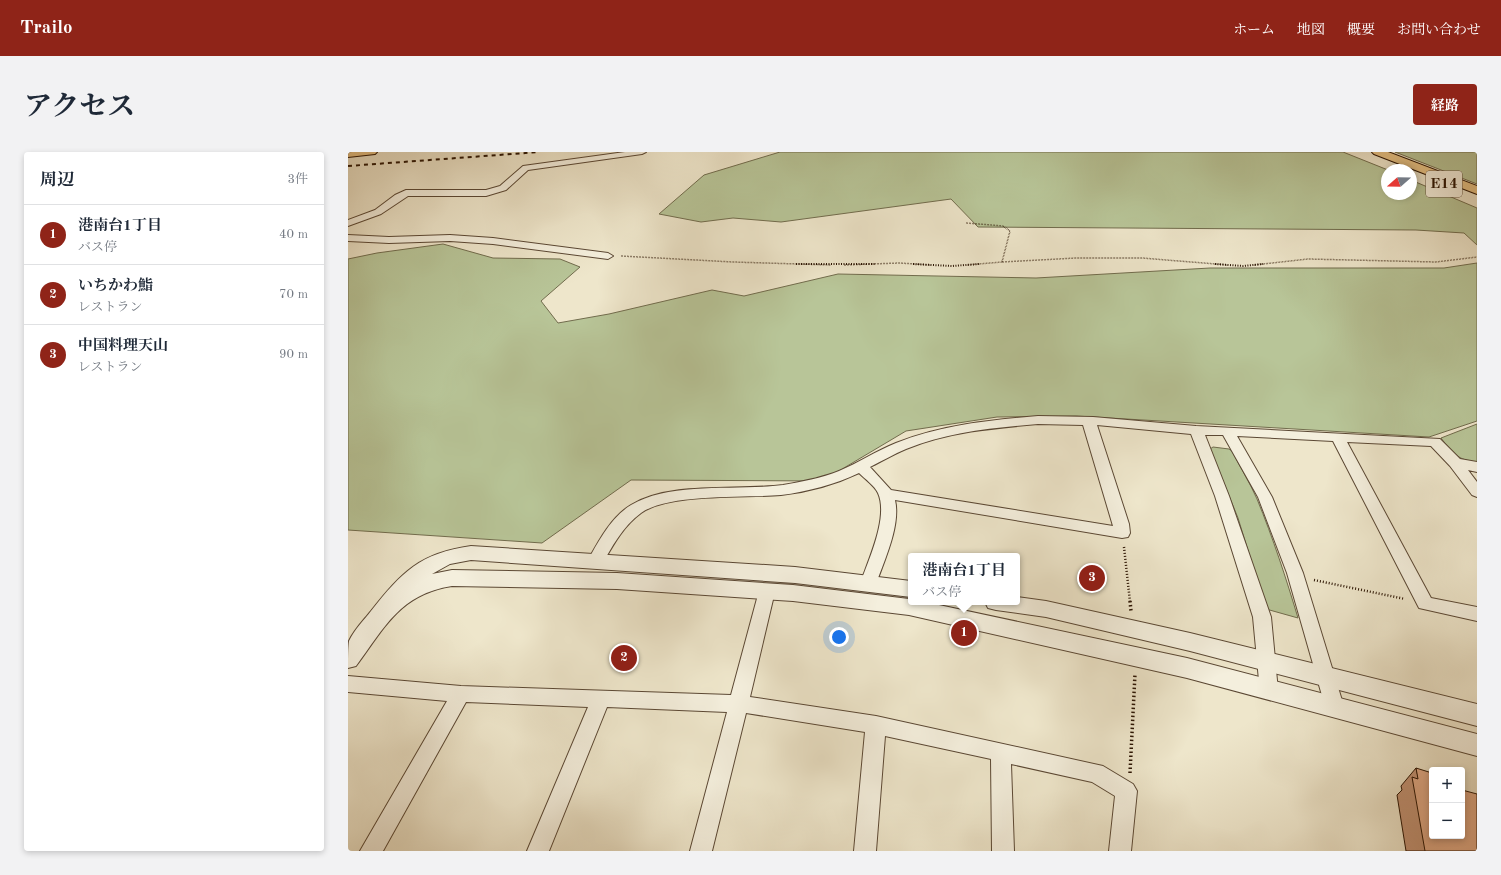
<!DOCTYPE html>
<html lang="ja">
<head>
<meta charset="utf-8">
<style>
  :root { --surface:#fff; --page:#f2f2f3; --text:#1f2937; --muted:#747a83; --line:#e0e1e3; --accent:#8f2418 }
  body { margin:0; font-family:"Old Standard TT","Noto Serif JP",serif; background:var(--page); color:var(--text) }
  .controls { position:absolute; right:12px; bottom:12px; display:grid; overflow:hidden; border-radius:4px; box-shadow:0 2px 6px #0003 }
  .controls button { width:36px; height:36px; display:grid; place-items:center; padding:0; border:0; border-bottom:1px solid var(--line); background:var(--surface); color:var(--text); font:20px sans-serif }
  .compass { position:absolute; left:1033px; top:12px; width:36px; height:36px; border-radius:50%; background:var(--surface); box-shadow:0 2px 6px #0003; rotate:250deg }
  .you { position:absolute; left:491px; top:485px; width:14px; height:14px; margin:-10px; border:3px solid #fff; border-radius:50%; background:#1a73e8; box-shadow:0 0 0 6px #1a73e833 }
  .badge { display:grid; place-items:center; width:26px; height:26px; border-radius:50%; background:var(--accent); color:#fff; font-size:13px; font-weight:700 }
  .pin { position:absolute; translate:-50% -50%; border:2px solid #fff; box-shadow:0 1px 4px #0006 }
  .popup { position:absolute; left:560px; top:401px; width:112px; height:52px; box-sizing:border-box; display:grid; place-content:center; border-radius:4px; background:var(--surface); filter:drop-shadow(0 1px 3px #0005); font-size:13px; white-space:nowrap; color:var(--muted) }
  .popup b { font-size:15px; color:var(--text) }
  .popup::after { content:''; position:absolute; left:50%; top:100%; margin-left:-8px; border:8px solid transparent; border-top-color:var(--surface) }
  .list { margin:0; padding:0; list-style:none }
  h2 { display:flex; justify-content:space-between; align-items:center; height:52px; margin:0; padding:0 16px; font-size:17px }
  h2 small { font-size:13px; font-weight:400; color:var(--muted) }
  .list li { display:grid; grid-template-columns:26px 1fr auto; gap:12px; align-items:center; box-sizing:border-box; height:60px; padding:0 16px; border-top:1px solid var(--line) }
  .list b { display:block; font-size:15px; white-space:nowrap }
  .list p { margin:0; font-size:13px; white-space:nowrap; color:var(--muted) }
  .list em { font-size:13px; font-style:normal; color:var(--muted) }
  .map { position:relative; flex:none; width:1129px; height:699px; overflow:hidden; border-radius:4px }
  header { display:flex; align-items:center; gap:24px; box-sizing:border-box; height:56px; padding:0 20px; background:var(--accent); color:#fff }
  header strong { font-size:19px }
  nav { display:flex; gap:22px; margin-inline-start:auto; font-size:14px }
  .intro { display:flex; align-items:center; justify-content:space-between; box-sizing:border-box; height:96px; padding:0 24px }
  h1 { margin:0; font-size:28px }
  .button { padding:10px 18px; border-radius:4px; background:var(--accent); color:#fff; font-size:14px; font-weight:700 }
  main { display:flex; gap:24px; padding:0 24px }
  aside { flex:1; background:var(--surface); border-radius:4px; box-shadow:0 2px 6px #0003 }
  .map>svg:first-child { display:block }
  .green { fill:#b8c598; stroke:#716c4d }
  .lines { fill:none; stroke-linecap:round; stroke-linejoin:round }
  .minor-casing { stroke:#5b4834; stroke-width:2 }
  .tertiary-casing { stroke:#5b4834; stroke-width:2 }
  .trunk-casing { stroke:#2a1302; stroke-width:2 }
  .motorway-casing { stroke:#2a1302; stroke-width:2 }
  .path-far3 { stroke:#2a1302; stroke-width:1.5; stroke-dasharray:0.5 1; stroke-linecap:butt }
  .path-far2 { stroke:#2a1302; stroke-width:2; stroke-dasharray:1 1.5; stroke-linecap:butt }
  .path-far1 { stroke:#2a1302; stroke-width:2.5; stroke-dasharray:1 2; stroke-linecap:butt }
  .path { stroke:#2a1302; stroke-width:3.5; stroke-dasharray:1.5 2.5; stroke-linecap:butt }
  .minor { fill:#f4efdd; fill-rule:evenodd }
  .tertiary { fill:#f4efdd; fill-rule:evenodd }
  .trunk { fill:#e7c386; fill-rule:evenodd }
  .motorway { fill:#e7c386; fill-rule:evenodd }
  .rail { stroke:#2a1302; stroke-width:2; stroke-dasharray:4 4; stroke-linecap:butt }
  .wall { fill:#c29274; stroke:#2a1302 }
  .building { fill:#e1aa87; stroke:#2a1302 }
  .labels { text-anchor:middle; dominant-baseline:central; stroke-width:3; stroke-linejoin:round; paint-order:stroke }
  .shield { fill:#f4efdd; stroke:#675544; stroke-width:1 }
  .shield-label { font-size:15px; font-weight:bold; fill:#2a1302 }
</style>
</head>
<body>
<header>
<strong>Trailo</strong>
<nav><a>ホーム</a><a>地図</a><a>概要</a><a>お問い合わせ</a></nav>
</header>
<div class="intro"><h1>アクセス</h1><a class="button">経路</a></div>
<main>
<aside>
<h2>周辺<small>3件</small></h2>
<ul class="list">
<li><span class="badge">1</span><div><b>港南台1丁目</b><p>バス停</p></div><em>40 m</em></li>
<li><span class="badge">2</span><div><b>いちかわ鮨</b><p>レストラン</p></div><em>70 m</em></li>
<li><span class="badge">3</span><div><b>中国料理天山</b><p>レストラン</p></div><em>90 m</em></li>
</ul>
</aside>
<div class="map">
<svg width="1129" height="699" viewBox="0 0 1129 699">
  <rect width="100%" height="100%" fill="#eee6cb"/>
  <filter id="stains"><feTurbulence type="fractalNoise" baseFrequency=".005" numOctaves="4"/><feColorMatrix values="0 0 0 0 .2 0 0 0 0 .09 0 0 0 0 .02 0 0 0 .5 -.17"/></filter>
  <radialGradient id="worn" r=".72"><stop offset=".6" stop-color="#630" stop-opacity="0"/><stop offset="1" stop-color="#630" stop-opacity=".3"/></radialGradient>
  <path class="green" d="M 432,0 L 995,0 L 1040,18 L 1039,42 L 1063,42 L 1063,28 L 1129,56 L 1129,93 L 1116,81 L 1068,78 L 630,75 L 603,47 L 433,70 L 385,66 L 353,70 L 311,62 L 356,23 Z
    M 1047,0 L 1129,0 L 1129,32 Z
    M 95,92 L 145,106 L 212,107 L 232,115 L 193,149 L 210,171 L 261,162 L 364,138 L 396,144 L 490,122 L 688,126 L 862,116 L 1096,116 L 1129,111 L 1129,269 L 1081,285 L 728,264 L 649,265 L 558,279 L 474,329 L 283,328 L 194,391 L 0,378 L 0,107 L 29,101 Z
    M 1129,272 L 1129,311 C 1109,307 1105,302 1093,286 Z
    M 865,295 L 881,297 L 884,299 C 892,315 902,331 909,347 C 925,386 938,426 950,466 L 918,457 L 890,366 L 862,297 Z"/>
  <g class="lines">
    <defs>
      <path id="minor" d="M 277,0 L 298,0 L 294,2 L 180,18 L 158,38 L 138,44 L 60,44 L 33,62 L 0,74 L 0,68 L 27,58 L 47,43 L 58,38 L 138,38 L 152,34 L 175,14 Z
        M 0,83 L 41,85 L 102,83 L 145,86 L 260,101 L 265,104 L 260,107 L 145,92 L 102,89 L 41,91 L 0,89 Z
        M 690,264 L 745,265 L 848,274 L 1092,287 L 1112,307 L 1129,310 L 1129,320 L 1120,318 L 1129,330 L 1129,345 L 1124,343 L 1102,314 L 1083,294 L 999,290 L 1083,446 L 1129,455 L 1129,469 L 1071,456 L 985,289 L 889,284 L 924,345 L 955,421 L 996,555 L 993,561 L 986,563 L 979,561 L 939,421 L 910,345 L 875,283 L 857,283 L 881,344 L 923,465 L 930,539 L 928,545 L 921,547 L 914,545 L 912,539 L 905,465 L 867,344 L 843,282 L 749,273 L 781,372 L 782,381 L 780,385 L 774,386 L 547,348 C 553,373 536,409 528,432 L 526,436 L 520,438 L 514,436 L 512,432 C 520,409 541,365 530,341 C 527,334 517,327 511,321 C 488,332 459,340 433,343 C 398,346 320,341 293,361 C 274,375 264,395 253,414 L 247,416 L 241,414 L 239,410 C 250,390 263,365 283,353 C 323,329 389,339 435,333 C 453,330 474,326 491,319 C 510,311 528,299 548,291 C 593,273 642,268 690,264 ZM 690,272 L 735,273 L 765,374 L 543,338 L 522,315 C 534,309 546,302 558,297 C 600,280 645,276 690,272 Z
        M 419,433 L 425,435 L 427,439 L 402,545 L 528,564 L 755,614 L 785,632 L 789,639 L 783,699 L 761,699 L 767,644 L 744,630 L 663,612 L 666,699 L 644,699 L 643,607 L 537,584 L 528,699 L 506,699 L 517,580 L 398,561 L 364,699 L 342,699 L 379,560 L 259,555 L 201,699 L 179,699 L 240,555 L 118,550 L 35,699 L 12,699 L 99,549 L 0,540 L 0,524 L 113,534 L 383,543 L 411,439 L 413,435 Z"/>
      <path id="tertiary" d="M 123,394 L 447,415 L 563,429 L 563,445 L 447,431 L 123,408 L 102,412 L 84,422 L 104,418 L 269,421 L 445,433 L 561,447 L 563,447 L 563,450 L 577,450 L 839,506 L 1129,582 L 1129,604 L 839,526 L 561,463 L 445,449 L 269,437 L 104,434 C 52,442 37,475 8,514 L 0,516 C 0,509 0,495 1,489 C 6,478 16,468 23,459 C 54,420 72,401 123,394 Z
        M 669,445 L 698,449 L 842,481 L 1129,552 L 1129,574 L 842,499 L 698,465 L 648,458 L 640,456 L 637,450 L 669,450 Z"/>
      <path id="trunk" d="M 0,0 L 29,0 L 27,2 L 0,5 Z"/>
      <path id="motorway" d="M 1024,0 L 1040,0 L 1129,34 L 1129,42 L 1026,2 Z"/>
    </defs>
    <use href="#minor" class="minor-casing"/>
    <use href="#tertiary" class="tertiary-casing"/>
    <use href="#trunk" class="trunk-casing"/>
    <use href="#motorway" class="motorway-casing"/>
    <path class="path-far3" d="M 618,71 L 655,74 L 662,79 L 654,110 L 619,113
      M 273,104 L 385,110 L 483,113
      M 654,110 L 728,106 L 794,106 L 880,113
      M 496,113 L 551,111 L 583,113
      M 906,113 L 960,107 L 1088,110 L 1129,105"/>
    <path class="path-far2" d="M 448,112 L 527,112
      M 565,112 L 604,114 L 631,112
      M 867,112 L 895,114 L 915,112"/>
    <path class="path-far1" d="M 776,395 L 782,450
      M 966,428 L 1057,447"/>
    <path class="path" d="M 782,449 L 783,459
      M 782,621 L 787,522"/>
    <use href="#minor" class="minor"/>
    <use href="#tertiary" class="tertiary"/>
    <use href="#trunk" class="trunk"/>
    <use href="#motorway" class="motorway"/>
    <path class="rail" d="M 0,14 L 191,0"/>
  </g>
  <path class="wall" d="M 1068,616 L 1084,684 L 1129,699 L 1058,699 L 1049,643 L 1054,638 L 1053,634 Z"/>
  <path class="building" d="M 1068,616 L 1084,621 L 1084,684 L 1114,684 L 1114,638 L 1129,642 L 1129,699 L 1077,699 L 1064,625 L 1070,627 Z"/>
  <g class="labels">
    <rect class="shield" x="1078" y="19" width="36" height="26" rx="3"/>
    <g class="shield-label">
      <text x="1096" y="32">E14</text>
    </g>
  </g>
  <rect width="100%" height="100%" filter="url(#stains)"/>
  <rect width="100%" height="100%" fill="url(#worn)"/>
</svg>
<div class="controls">
<button>+</button>
<button>−</button>
</div>
<svg class="compass" viewBox="-18 -18 36 36"><path d="M0-13l5 13h-10z" fill="#e53935"/><path d="M0 13l5-13h-10z" fill="#747a83"/></svg>
<div class="you"></div>
<div class="pin badge" style="left:616px;top:481px">1</div>
<div class="popup"><b>港南台1丁目</b>バス停</div>
<div class="pin badge" style="left:276px;top:506px">2</div>
<div class="pin badge" style="left:744px;top:426px">3</div>
</div>
</main>
</body>
</html>
